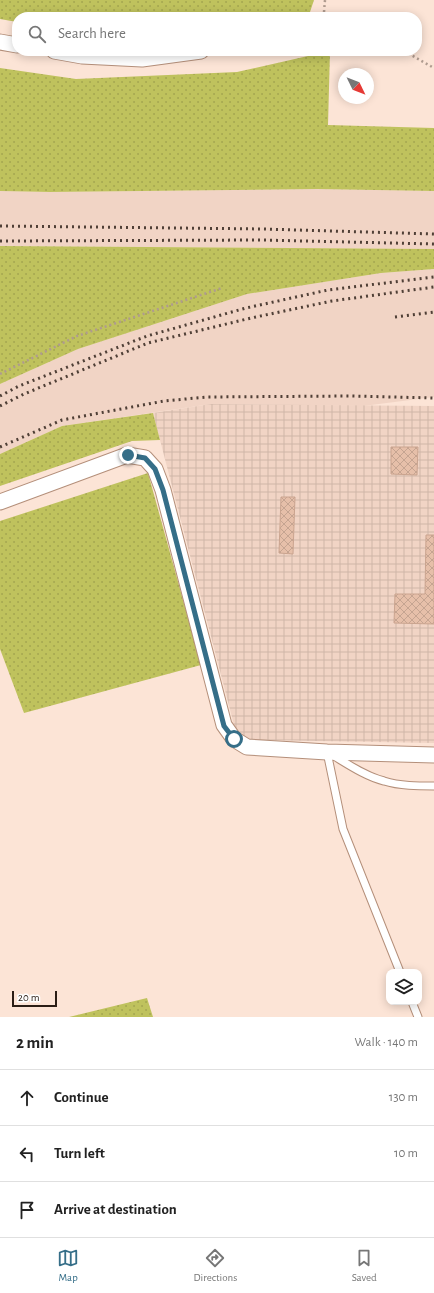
<!DOCTYPE html>
<html lang="en">
<head>
<meta charset="utf-8">
<style>
  :root { --surface:#fff; --page:#f2f2f2; --text:#222; --muted:#767676; --line:#e0e0e0; --accent:#356e88 }
  body { margin:0; font-family:"Alegreya Sans",sans-serif; background:var(--page); color:var(--text) }
  .controls { position:absolute; right:12px; bottom:12px; display:grid; overflow:hidden; border-radius:8px; box-shadow:0 2px 10px #0003 }
  .controls button { width:36px; height:36px; display:grid; place-items:center; padding:0; border:0; border-bottom:1px solid var(--line); background:var(--surface); color:var(--text); font:20px sans-serif }
  .compass { position:absolute; left:338px; top:68px; width:36px; height:36px; border-radius:50%; background:var(--surface); box-shadow:0 2px 10px #0003; rotate:133deg }
  .scale { position:absolute; left:12px; bottom:10px; width:45px; box-sizing:border-box; padding-left:4px; border:2px solid #2b1d15; border-top:0; font-size:11px; line-height:14px; white-space:nowrap; color:#2b1d15; -webkit-text-stroke:3px #fff; paint-order:stroke }
  .stop { position:absolute; width:12px; height:12px; margin:-9px; border:3px solid #356e88; border-radius:50%; background:#fff }
  .stop.end { background:#356e88; border-color:#fff; box-shadow:0 1px 4px #0008 }
  .list { margin:0; padding:0; list-style:none }
  h2 { display:flex; justify-content:space-between; align-items:center; height:52px; margin:0; padding:0 16px; font-size:17px }
  h2 small { font-size:13px; font-weight:400; color:var(--muted) }
  .list li { display:grid; grid-template-columns:26px 1fr auto; gap:12px; align-items:center; box-sizing:border-box; height:56px; padding:0 16px; border-top:1px solid var(--line) }
  .list b { display:block; font-size:15px; white-space:nowrap }
  .list em { font-size:13px; font-style:normal; color:var(--muted) }
  .icon { flex:none; width:22px; height:22px; fill:none; stroke:currentColor; stroke-width:2; stroke-linecap:round; stroke-linejoin:round }
  .map { position:relative; flex:none; width:434px; height:1017px; overflow:hidden }
  .search { position:absolute; background:var(--surface); box-shadow:0 2px 10px #0003; left:12px; right:12px; top:12px; height:44px; display:flex; align-items:center; gap:10px; box-sizing:border-box; padding:0 14px; border-radius:16px; color:var(--muted); font-size:15px }
  .sheet { height:220px; background:var(--surface) }
  nav { display:flex; justify-content:space-around; align-items:center; box-sizing:border-box; height:56px; border-top:1px solid var(--line); background:var(--surface); font-size:11px; color:var(--muted) }
  nav a { display:grid; justify-items:center; gap:2px }
  nav .on { color:var(--accent) }
  .map>svg:first-child { display:block }
  .built { fill:#f1d4c5 }
  .industrial { fill:url(#industrial-grid) }
  .grass { fill:url(#grass-dots) }
  .building { fill:url(#building-cross-hatch); stroke:#caa48f }
  .lines { fill:none; stroke-linecap:round; stroke-linejoin:round }
  .lane-casing { stroke:#b48f7a; stroke-width:9 }
  .street-casing { stroke:#b48f7a; stroke-width:17 }
  .path { stroke:#af9b8f; stroke-width:2.5; stroke-dasharray:2 3; stroke-linecap:butt }
  .lane { stroke:#fff; stroke-width:7 }
  .street { stroke:#fff; stroke-width:15 }
  .rail { stroke:#4f3f36; stroke-width:3; stroke-dasharray:2 4; stroke-linecap:butt }
  .route { stroke:#356e88; stroke-width:5 }
</style>
</head>
<body>
<div class="map">
<svg width="434" height="1017" viewBox="0 0 434 1017">
  <defs>
    <pattern id="industrial-grid" width="8" height="8" patternUnits="userSpaceOnUse"><rect width="8" height="8" fill="#f1d4c5"/><path d="M0 4h8M4 0v8" fill="none" stroke="#cfb6a8"/></pattern>
    <pattern id="grass-dots" width="8" height="8" patternUnits="userSpaceOnUse"><rect width="8" height="8" fill="#bfc25d"/><path d="M2 2h.1M6 6h.1" fill="none" stroke="#a4a650" stroke-width="1.8" stroke-linecap="round"/></pattern>
    <pattern id="building-cross-hatch" width="8" height="8" patternUnits="userSpaceOnUse"><rect width="8" height="8" fill="#e6bfa9"/><path d="M0 0l8 8M0 8l8-8" fill="none" stroke="#c5a491"/></pattern>
  </defs>
  <rect width="100%" height="100%" fill="#fce4d6"/>
  <path class="built" d="M 317,189 L 434,191 L 434,249 L 0,246 L 0,191 L 50,192 Z
    M 434,269 L 434,397 L 363,406 L 211,404 L 62,426 L 0,454 L 0,384 L 78,349 L 247,294 L 381,273 Z"/>
  <path class="industrial" d="M 211,404 L 434,406 L 434,743 L 255,740 L 242,737 L 234,725 L 153,413 Z"/>
  <path class="grass" d="M 0,0 L 314,0 L 310,12 L 290,17 L 17,17 L 17,22 L 0,19 Z
    M 330,51 L 328,125 L 434,128 L 434,191 L 317,189 L 50,192 L 0,191 L 0,68 L 76,79 L 237,72 Z
    M 0,246 L 434,249 L 434,269 L 381,273 L 247,294 L 78,349 L 0,384 Z
    M 153,413 L 160,440 L 132,441 L 0,486 L 0,454 L 62,426 Z
    M 148,473 L 201,665 L 24,713 L 0,649 L 0,521 Z
    M 147,998 L 153,1017 L 69,1017 Z"/>
  <path class="building" d="M 391,447 L 418,447 L 417,475 L 391,474 Z
    M 281,497 L 295,497 L 293,554 L 279,553 Z
    M 426,535 L 434,535 L 434,624 L 394,623 L 395,594 L 425,594 Z"/>
  <g class="lines">
    <defs>
      <path id="lane" d="M 327,752 L 343,829 L 400,972
        M 334,756 C 349,765 367,777 384,781 C 400,786 418,786 434,786
        M 412,1002 L 418,1017"/>
      <path id="street" d="M 0,42 L 17,45
        M 54,51 L 82,56 L 142,59 L 201,51
        M 0,502 L 127,455 L 145,458 L 155,469 L 163,490 L 224,725 L 234,739 L 247,747 L 327,752 L 434,755"/>
    </defs>
    <use href="#lane" class="lane-casing"/>
    <use href="#street" class="street-casing"/>
    <path class="path" d="M 324,12 L 325,0
      M 404,51 L 434,68
      M 0,374 L 77,336 L 222,288"/>
    <use href="#lane" class="lane"/>
    <use href="#street" class="street"/>
    <path class="rail" d="M 0,226 L 263,229 L 434,234
      M 0,241 L 261,240 L 434,244
      M 395,317 L 434,312
      M 0,396 L 19,386 L 147,336 L 246,308 L 328,290 L 434,277
      M 0,406 L 24,394 L 148,343 L 251,318 L 332,301 L 434,287
      M 0,447 L 62,420 L 164,401 L 207,397 L 351,396 L 434,398"/>
  </g>
  <g class="lines">
    <path class="route" d="M 128,455 L 145,458 L 155,469 L 163,490 L 224,726 L 234,739"/>
  </g>
</svg>
<div class="controls">
<button><svg class="icon" aria-label="layers" viewBox="0 0 24 24"><path d="M12 4l9 5-9 5-9-5zM3 14l9 5 9-5"/></svg></button>
</div>
<svg class="compass" viewBox="-18 -18 36 36"><path d="M0-13l5 13h-10z" fill="#e53935"/><path d="M0 13l5-13h-10z" fill="#767676"/></svg>
<div class="scale">20 m</div>
<div class="stop" style="left:234px;top:739px"></div>
<div class="stop end" style="left:128px;top:455px"></div>
<div class="search"><svg class="icon" aria-label="search" viewBox="0 0 24 24"><circle cx="10" cy="10" r="6"/><path d="M15 15l6 6"/></svg>Search here</div>
</div>
<section class="sheet">
<h2>2 min<small>Walk · 140 m</small></h2>
<ul class="list">
<li><svg class="icon" aria-label="ahead" viewBox="0 0 24 24"><path d="M12 20V5M6 11l6-6 6 6"/></svg><div><b>Continue</b></div><em>130 m</em></li>
<li><svg class="icon" aria-label="left" viewBox="0 0 24 24"><path d="M17 20v-9H6M10 6l-5 5 5 5"/></svg><div><b>Turn left</b></div><em>10 m</em></li>
<li><svg class="icon" aria-label="arrive" viewBox="0 0 24 24"><path d="M6 21V4h12l-3 4 3 4H6"/></svg><div><b>Arrive at destination</b></div></li>
</ul>
</section>
<nav>
<a class="on"><svg class="icon" aria-label="map" viewBox="0 0 24 24"><path d="M3 6l6-2 6 2 6-2v14l-6 2-6-2-6 2zM9 4v14M15 6v14"/></svg>Map</a>
<a><svg class="icon" aria-label="directions" viewBox="0 0 24 24"><path d="M12 3l9 9-9 9-9-9zM9 14v-3h6M13 9l2 2-2 2"/></svg>Directions</a>
<a><svg class="icon" aria-label="saved" viewBox="0 0 24 24"><path d="M7 4h10v16l-5-4-5 4z"/></svg>Saved</a>
</nav>
</body>
</html>
